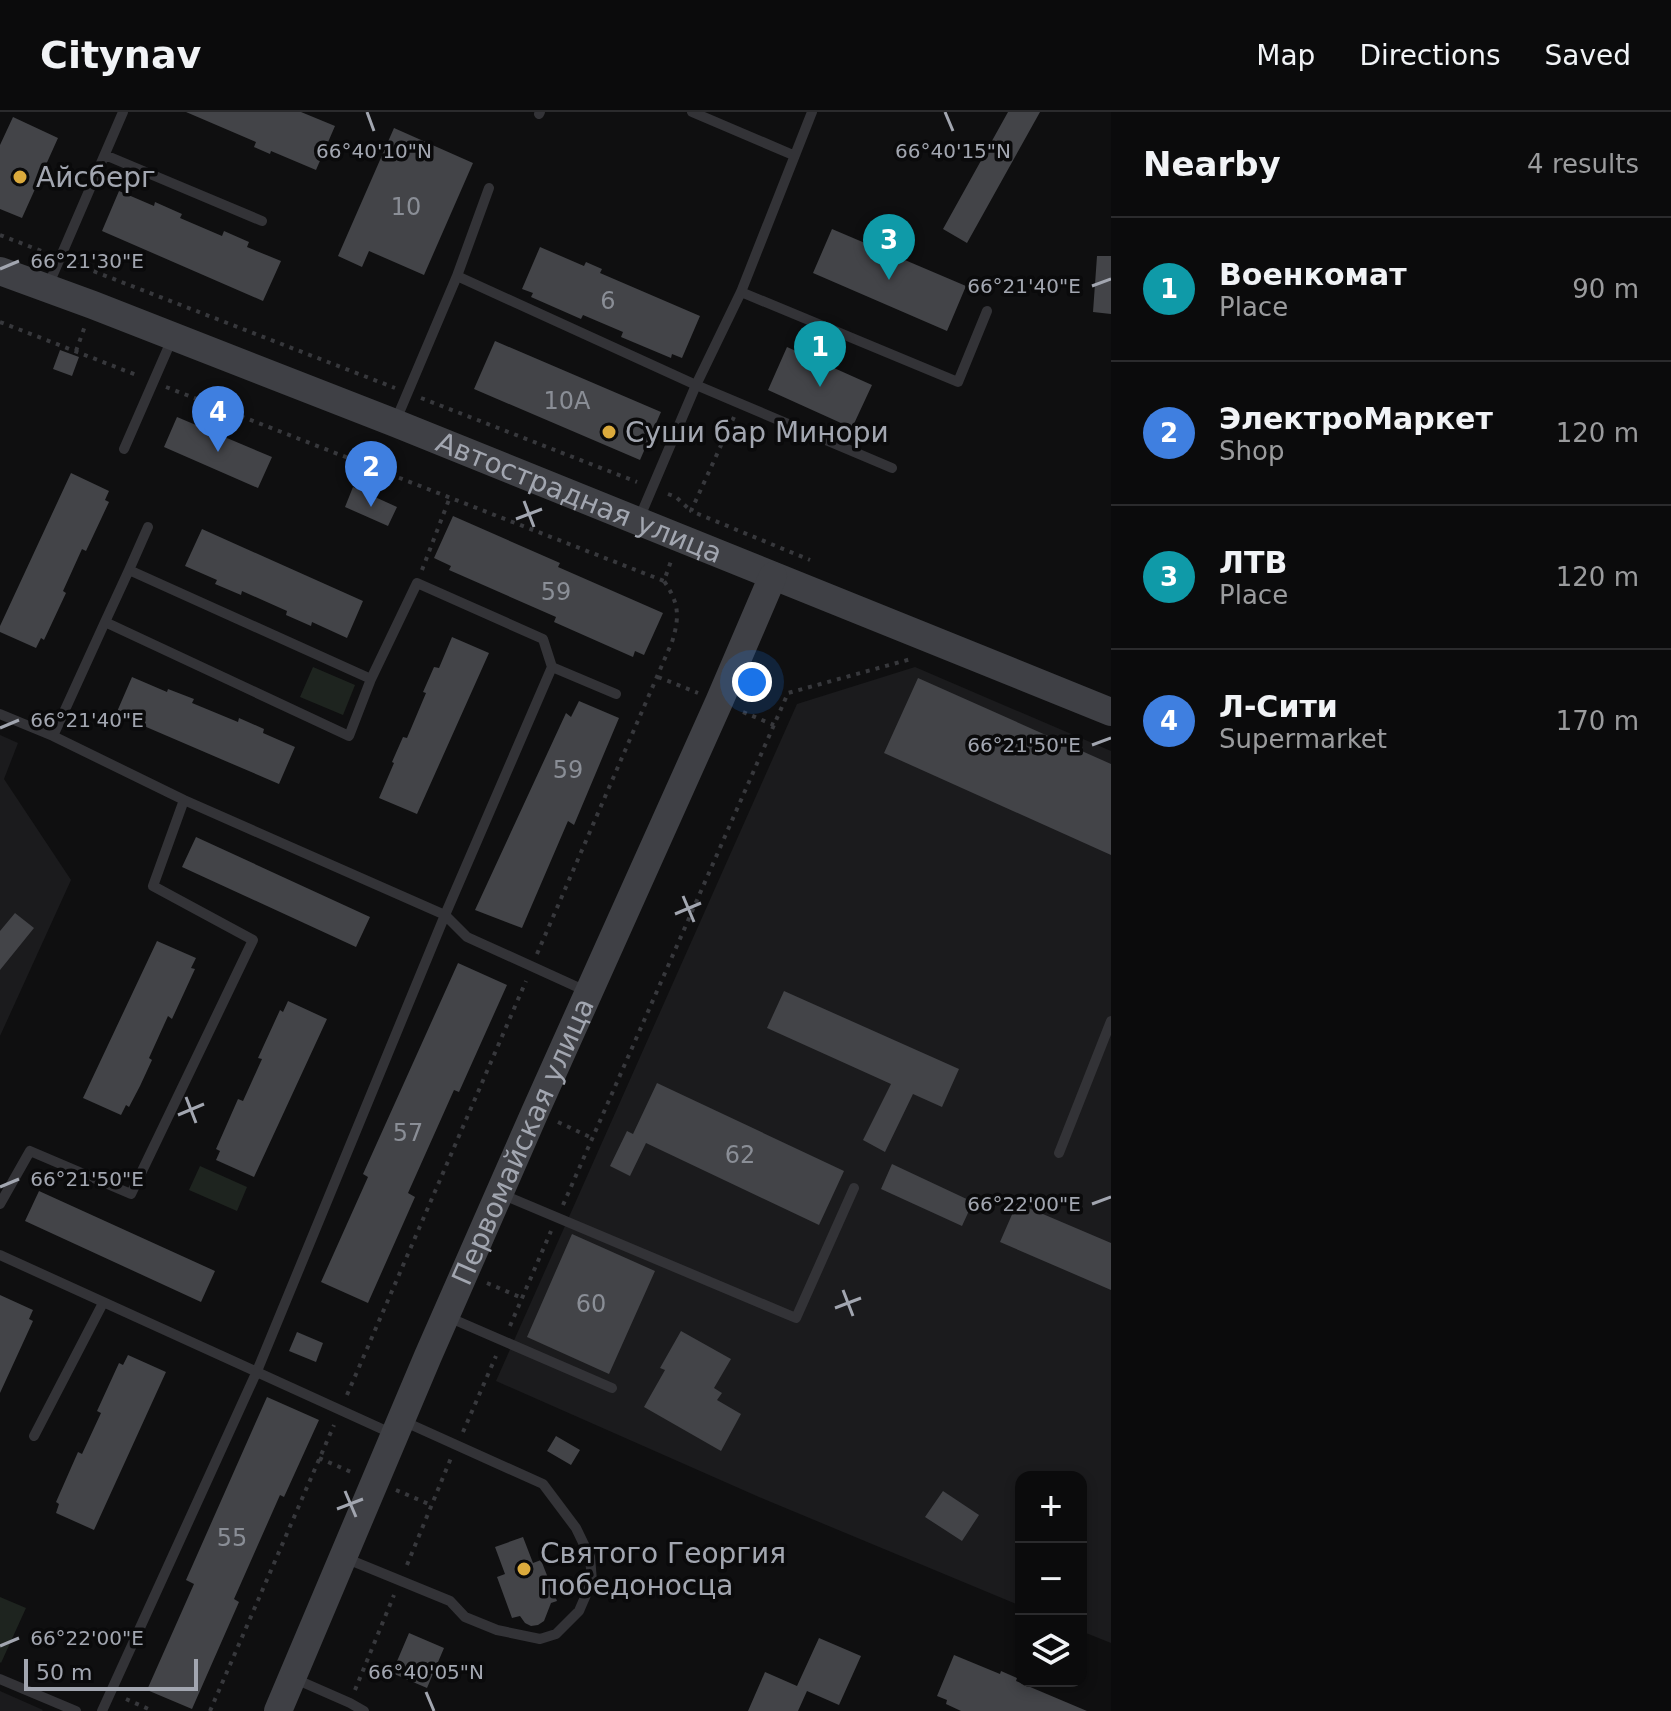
<!DOCTYPE html>
<html lang="en">
<head>
<meta charset="utf-8">
<style>
  :root { --surface:#0b0b0c; --page:#141415; --text:#f1f3f6; --muted:#9a9b9d; --line:#2b2b2d; --accent:#dbaa3c }
  body { margin:0; font-family:"DejaVu Sans",sans-serif; background:var(--page); color:var(--text) }
  .controls { position:absolute; right:24px; bottom:24px; display:grid; overflow:hidden; border-radius:16px; box-shadow:0 4px 12px #0003 }
  .controls button { width:72px; height:72px; display:grid; place-items:center; padding:0; border:0; border-bottom:2px solid var(--line); background:var(--surface); color:var(--text); font:40px sans-serif }
  .scale { position:absolute; left:24px; bottom:20px; width:174px; box-sizing:border-box; padding-left:8px; border:4px solid #a2a6b0; border-top:0; font-size:22px; line-height:28px; white-space:nowrap; color:#a2a6b0; -webkit-text-stroke:6px #0a0a0b; paint-order:stroke }
  .you { position:absolute; left:752px; top:570px; width:28px; height:28px; margin:-20px; border:6px solid #fff; border-radius:50%; background:#1a73e8; box-shadow:0 0 0 12px #1a73e833 }
  .badge { display:grid; place-items:center; width:52px; height:52px; border-radius:50%; background:var(--accent); color:#fff; font-size:26px; font-weight:700 }
  .pin { position:absolute; translate:-50% -66px; filter:drop-shadow(0 2px 4px #0008) }
  .pin::after { content:''; position:absolute; top:42px; width:28px; height:24px; background:inherit; clip-path:polygon(0 0,100% 0,50% 100%) }
  .list { margin:0; padding:0; list-style:none }
  h2 { display:flex; justify-content:space-between; align-items:center; height:104px; margin:0; padding:0 32px; font-size:34px }
  h2 small { font-size:26px; font-weight:400; color:var(--muted) }
  .list li { display:grid; grid-template-columns:52px 1fr auto; gap:24px; align-items:center; box-sizing:border-box; height:144px; padding:0 32px; border-top:2px solid var(--line) }
  .list b { display:block; font-size:30px; white-space:nowrap }
  .list p { margin:0; font-size:26px; white-space:nowrap; color:var(--muted) }
  .list em { font-size:26px; font-style:normal; color:var(--muted) }
  .icon { flex:none; width:44px; height:44px; fill:none; stroke:currentColor; stroke-width:2; stroke-linecap:round; stroke-linejoin:round }
  .map { position:relative; flex:none; width:1111px; height:1599px; overflow:hidden }
  header { display:flex; align-items:center; gap:48px; box-sizing:border-box; height:112px; padding:0 40px; background:var(--surface); border-bottom:2px solid var(--line) }
  header strong { font-size:38px }
  nav { display:flex; gap:44px; margin-inline-start:auto; font-size:28px }
  main { display:flex }
  aside { flex:1; background:var(--surface) }
  .map>svg:first-child { display:block }
  .built { fill:#1b1b1d }
  .green { fill:#1e241f }
  .building { fill:#434448 }
  .lines { fill:none; stroke-linecap:round; stroke-linejoin:round }
  .path { stroke:#37383c; stroke-width:4; stroke-dasharray:4 6; stroke-linecap:butt }
  .lane { stroke:#333337; stroke-width:10 }
  .secondary { stroke:#3f4045; stroke-width:28 }
  .ticks { fill:none; stroke:#a2a6b0; stroke-width:3 }
  .poi-dot { fill:#dbaa3c; stroke:#0a0a0b; stroke-width:3 }
  .labels { text-anchor:middle; dominant-baseline:central; stroke-width:7; stroke-linejoin:round; paint-order:stroke }
  .number-label { font-size:24px; fill:#8a8e96 }
  .poi-label { font-size:28px; fill:#a2a6b0; stroke:#0a0a0b; text-anchor:start }
  .street-label { font-size:28px; fill:#a2a6b0; stroke:#0a0a0b }
  .ticks-label { font-size:20px; text-anchor:middle; fill:#a2a6b0; stroke:#0a0a0b; stroke-width:7; stroke-linejoin:round; paint-order:stroke }
</style>
</head>
<body>
<header>
<strong>Citynav</strong>
<nav><a>Map</a><a>Directions</a><a>Saved</a></nav>
</header>
<main>
<div class="map">
<svg width="1111" height="1599" viewBox="0 0 1111 1599">
  <rect width="100%" height="100%" fill="#0f0f10"/>
  <path class="built" d="M 915,555 L 1111,639 L 1111,1531 L 1081,1519 L 1081,1365 L 1021,1365 L 1021,1494 L 759,1385 L 496,1269 L 797,592 Z
    M 0,623 L 18,631 L 4,667 L 71,768 L 0,924 Z
    M 0,1579 L 43,1598 L 42,1599 L 0,1599 Z"/>
  <path class="green" d="M 313,555 L 355,573 L 343,603 L 300,585 Z
    M 200,1054 L 247,1075 L 237,1099 L 189,1078 Z
    M 0,1485 L 26,1496 L 1,1551 L 0,1550 Z"/>
  <path class="building" d="M 186,0 L 301,0 L 335,14 L 316,58 L 271,39 L 270,42 L 254,35 L 256,30 Z
    M 1008,0 L 1040,0 L 967,131 L 943,117 Z
    M 13,5 L 58,26 L 22,106 L 0,97 L 0,33 Z
    M 394,16 L 473,51 L 424,163 L 369,139 L 362,155 L 338,144 Z
    M 119,79 L 154,94 L 155,90 L 182,102 L 180,106 L 222,124 L 224,119 L 249,130 L 247,135 L 281,149 L 263,189 L 102,119 Z
    M 832,117 L 966,174 L 947,219 L 813,161 Z
    M 540,135 L 584,154 L 586,150 L 602,157 L 600,161 L 700,204 L 682,246 L 672,242 L 671,246 L 621,225 L 623,220 L 583,203 L 581,207 L 531,185 L 533,181 L 522,177 Z
    M 1097,144 L 1111,144 L 1111,202 L 1093,200 Z
    M 495,229 L 661,300 L 640,348 L 474,277 Z
    M 787,235 L 872,273 L 852,316 L 768,278 Z
    M 60,238 L 79,245 L 72,264 L 53,257 Z
    M 177,305 L 272,345 L 258,376 L 164,335 Z
    M 71,361 L 109,379 L 105,388 L 109,390 L 86,439 L 82,437 L 63,479 L 66,481 L 44,528 L 41,526 L 36,536 L 0,520 L 0,514 Z
    M 353,375 L 397,395 L 388,414 L 345,395 Z
    M 453,404 L 560,451 L 558,455 L 663,501 L 644,543 L 635,539 L 633,545 L 554,510 L 556,505 L 449,458 L 451,454 L 434,446 Z
    M 202,417 L 363,489 L 347,526 L 312,510 L 311,514 L 286,503 L 287,499 L 242,479 L 241,483 L 215,472 L 217,468 L 185,454 Z
    M 452,525 L 489,541 L 417,702 L 379,686 L 394,651 L 392,650 L 403,625 L 407,626 L 426,581 L 423,580 L 434,555 L 439,556 Z
    M 132,565 L 167,580 L 168,577 L 194,587 L 192,591 L 238,610 L 239,606 L 264,617 L 263,621 L 295,635 L 279,672 L 116,602 Z
    M 918,566 L 1111,652 L 1111,743 L 884,641 Z
    M 579,589 L 619,606 L 574,713 L 568,709 L 522,816 L 475,798 L 566,601 L 571,605 Z
    M 196,725 L 370,805 L 356,835 L 182,755 Z
    M 15,801 L 34,816 L 0,858 L 0,819 Z
    M 157,829 L 196,846 L 191,856 L 195,857 L 172,907 L 168,904 L 149,946 L 152,948 L 140,974 L 129,995 L 126,993 L 121,1003 L 83,986 Z
    M 458,851 L 507,873 L 459,980 L 454,978 L 408,1081 L 415,1085 L 368,1191 L 321,1170 L 368,1065 L 363,1062 Z
    M 784,879 L 959,957 L 942,995 L 913,982 L 885,1040 L 863,1028 L 891,972 L 767,916 Z
    M 288,889 L 327,907 L 254,1065 L 216,1048 L 220,1039 L 216,1037 L 238,987 L 243,989 L 262,947 L 258,946 L 280,898 L 283,900 Z
    M 657,971 L 844,1059 L 819,1113 L 646,1031 L 630,1064 L 610,1054 L 627,1019 L 633,1022 Z
    M 892,1052 L 973,1090 L 962,1114 L 881,1077 Z
    M 39,1079 L 215,1159 L 201,1190 L 25,1109 Z
    M 1017,1091 L 1111,1131 L 1111,1178 L 1000,1130 Z
    M 572,1122 L 655,1159 L 609,1262 L 527,1225 Z
    M 0,1183 L 33,1198 L 29,1207 L 33,1209 L 0,1281 Z
    M 681,1219 L 731,1247 L 714,1276 L 722,1281 L 717,1288 L 741,1302 L 721,1339 L 644,1295 L 665,1258 L 660,1256 Z
    M 297,1220 L 323,1231 L 316,1250 L 289,1239 Z
    M 128,1243 L 166,1260 L 94,1418 L 56,1401 L 59,1392 L 56,1390 L 78,1340 L 82,1342 L 101,1301 L 97,1299 L 119,1251 L 123,1253 Z
    M 267,1285 L 319,1308 L 284,1385 L 280,1383 L 234,1487 L 239,1490 L 192,1597 L 147,1578 L 194,1472 L 186,1468 Z
    M 556,1324 L 580,1338 L 571,1353 L 547,1339 Z
    M 943,1379 L 979,1403 L 962,1429 L 925,1405 Z
    M 523,1425 L 533,1451 L 541,1448 L 557,1489 L 551,1491 L 544,1509 L 538,1513 L 531,1514 L 525,1511 L 520,1504 L 512,1506 L 497,1465 L 505,1462 L 495,1435 Z
    M 409,1521 L 444,1536 L 427,1576 L 392,1561 Z
    M 819,1526 L 861,1544 L 839,1593 L 807,1579 L 798,1599 L 748,1599 L 765,1560 L 797,1574 Z
    M 954,1543 L 1000,1562 L 1001,1559 L 1017,1566 L 1016,1569 L 1087,1599 L 961,1599 L 946,1592 L 947,1588 L 937,1584 Z"/>
  <g class="lines">
    <path class="path" d="M 0,123 L 44,140
      M 75,152 L 395,276
      M 0,210 L 139,264
      M 76,239 L 85,214
      M 166,275 L 664,469 L 671,449
      M 421,286 L 637,370
      M 734,305 L 691,399 L 810,448
      M 668,382 L 676,385 L 691,399 L 691,400
      M 422,458 L 450,385
      M 658,565 L 698,581
      M 743,600 L 774,613
      M 537,842 L 672,530 C 680,504 679,491 664,469
      M 558,1010 L 592,1026
      M 563,1093 L 788,581 L 911,547
      M 487,1171 L 522,1186
      M 510,1214 L 551,1119
      M 347,1283 L 526,869
      M 463,1320 L 496,1244
      M 319,1346 L 351,1360
      M 396,1378 L 431,1393
      M 407,1453 L 451,1346
      M 355,1578 L 394,1483
      M 126,1587 L 153,1599
      M 210,1599 L 334,1313"/>
    <path class="lane" d="M 692,0 L 793,43
      M 539,2 L 540,0
      M 105,43 L 262,109
      M 457,164 L 696,273 L 892,356
      M 48,174 L 123,0
      M 741,180 L 958,270 L 987,199
      M 396,308 L 457,164 L 489,76
      M 124,337 L 172,227
      M 639,407 L 696,273 L 741,180 L 812,0
      M 129,458 L 148,415
      M 105,510 L 129,458 L 371,567
      M 0,602 L 53,624 L 184,688 L 445,803 L 467,825 L 586,879
      M 53,624 L 105,510 L 349,624 L 371,567 L 417,471 L 543,527 L 552,555
      M 1059,1041 L 1111,909
      M 501,1082 L 796,1206 L 854,1076
      M 0,1092 L 30,1039 L 131,1082 L 253,828 L 153,774 L 184,688
      M 0,1143 L 393,1322
      M 448,1205 L 612,1276
      M 34,1324 L 103,1191
      M 345,1446 L 450,1489 L 465,1505 L 497,1518 L 540,1527 L 556,1522 L 579,1499 L 592,1469 L 590,1445 L 576,1416 L 543,1372 L 403,1309
      M 293,1566 L 350,1591 L 364,1599
      M 0,1567 L 76,1599
      M 102,1599 L 257,1259 L 445,803 L 552,555 L 616,582"/>
    <g class="secondary">
      <path id="s1" d="M 0,159 L 93,193 L 395,311 L 1111,600"/>
      <path id="s2" d="M 278,1599 L 428,1244 L 535,1000 L 719,590 L 773,464"/>
    </g>
  </g>
  <path class="ticks" d="M 367,0 L 374,19M 945,0 L 953,19M 0,157 L 19,149M 1092,174 L 1111,167M 524,389 L 534,415M 516,407 L 542,397M 0,616 L 19,608M 1092,633 L 1111,626M 683,784 L 694,810M 675,802 L 701,791M 186,985 L 196,1011M 178,1003 L 204,992M 0,1075 L 19,1067M 1092,1092 L 1111,1085M 843,1178 L 853,1204M 835,1196 L 861,1186M 345,1379 L 356,1405M 337,1397 L 363,1387M 0,1534 L 19,1526M 426,1580 L 434,1599"/>
  <g class="poi-dot">
    <circle cx="20" cy="65" r="8"/>
    <circle cx="609" cy="320" r="8"/>
    <circle cx="524" cy="1457" r="8"/>
  </g>
  <g class="labels">
    <g class="number-label">
      <text x="406" y="95">10</text>
      <text x="608" y="189">6</text>
      <text x="567" y="289">10А</text>
      <text x="556" y="480">59</text>
      <text x="568" y="658">59</text>
      <text x="408" y="1021">57</text>
      <text x="740" y="1043">62</text>
      <text x="591" y="1192">60</text>
      <text x="232" y="1426">55</text>
    </g>
    <g class="poi-label">
      <text x="36" y="65">Айсберг</text>
      <text x="625" y="320">Суши бар Минори</text>
      <text x="540" y="1441">Святого Георгия<tspan x="540" dy="32">победоносца</tspan></text>
    </g>
    <g class="street-label">
      <text stroke="none"><textPath href="#s1" startOffset="622">Автострадная улица</textPath></text>
      <text stroke="none"><textPath href="#s2" startOffset="620">Первомайская улица</textPath></text>
    </g>
  </g>
  <g class="ticks-label">
    <text x="374" y="46">66°40'10"N</text>
    <text x="953" y="46">66°40'15"N</text>
    <text x="87" y="156">66°21'30"E</text>
    <text x="1024" y="181">66°21'40"E</text>
    <text x="87" y="615">66°21'40"E</text>
    <text x="1024" y="640">66°21'50"E</text>
    <text x="87" y="1074">66°21'50"E</text>
    <text x="1024" y="1099">66°22'00"E</text>
    <text x="87" y="1533">66°22'00"E</text>
    <text x="426" y="1567">66°40'05"N</text>
  </g>
</svg>
<div class="controls">
<button>+</button>
<button>−</button>
<button><svg class="icon" aria-label="layers" viewBox="0 0 24 24"><path d="M12 4l9 5-9 5-9-5zM3 14l9 5 9-5"/></svg></button>
</div>
<div class="scale">50 m</div>
<div class="you"></div>
<div class="pin badge" style="left:820px;top:275px;background:#0f9aa8">1</div>
<div class="pin badge" style="left:371px;top:395px;background:#3f7fe0">2</div>
<div class="pin badge" style="left:889px;top:168px;background:#0f9aa8">3</div>
<div class="pin badge" style="left:218px;top:340px;background:#3f7fe0">4</div>
</div>
<aside>
<h2>Nearby<small>4 results</small></h2>
<ul class="list">
<li><span class="badge" style="background:#0f9aa8">1</span><div><b>Военкомат</b><p>Place</p></div><em>90 m</em></li>
<li><span class="badge" style="background:#3f7fe0">2</span><div><b>ЭлектроМаркет</b><p>Shop</p></div><em>120 m</em></li>
<li><span class="badge" style="background:#0f9aa8">3</span><div><b>ЛТВ</b><p>Place</p></div><em>120 m</em></li>
<li><span class="badge" style="background:#3f7fe0">4</span><div><b>Л-Сити</b><p>Supermarket</p></div><em>170 m</em></li>
</ul>
</aside>
</main>
</body>
</html>
